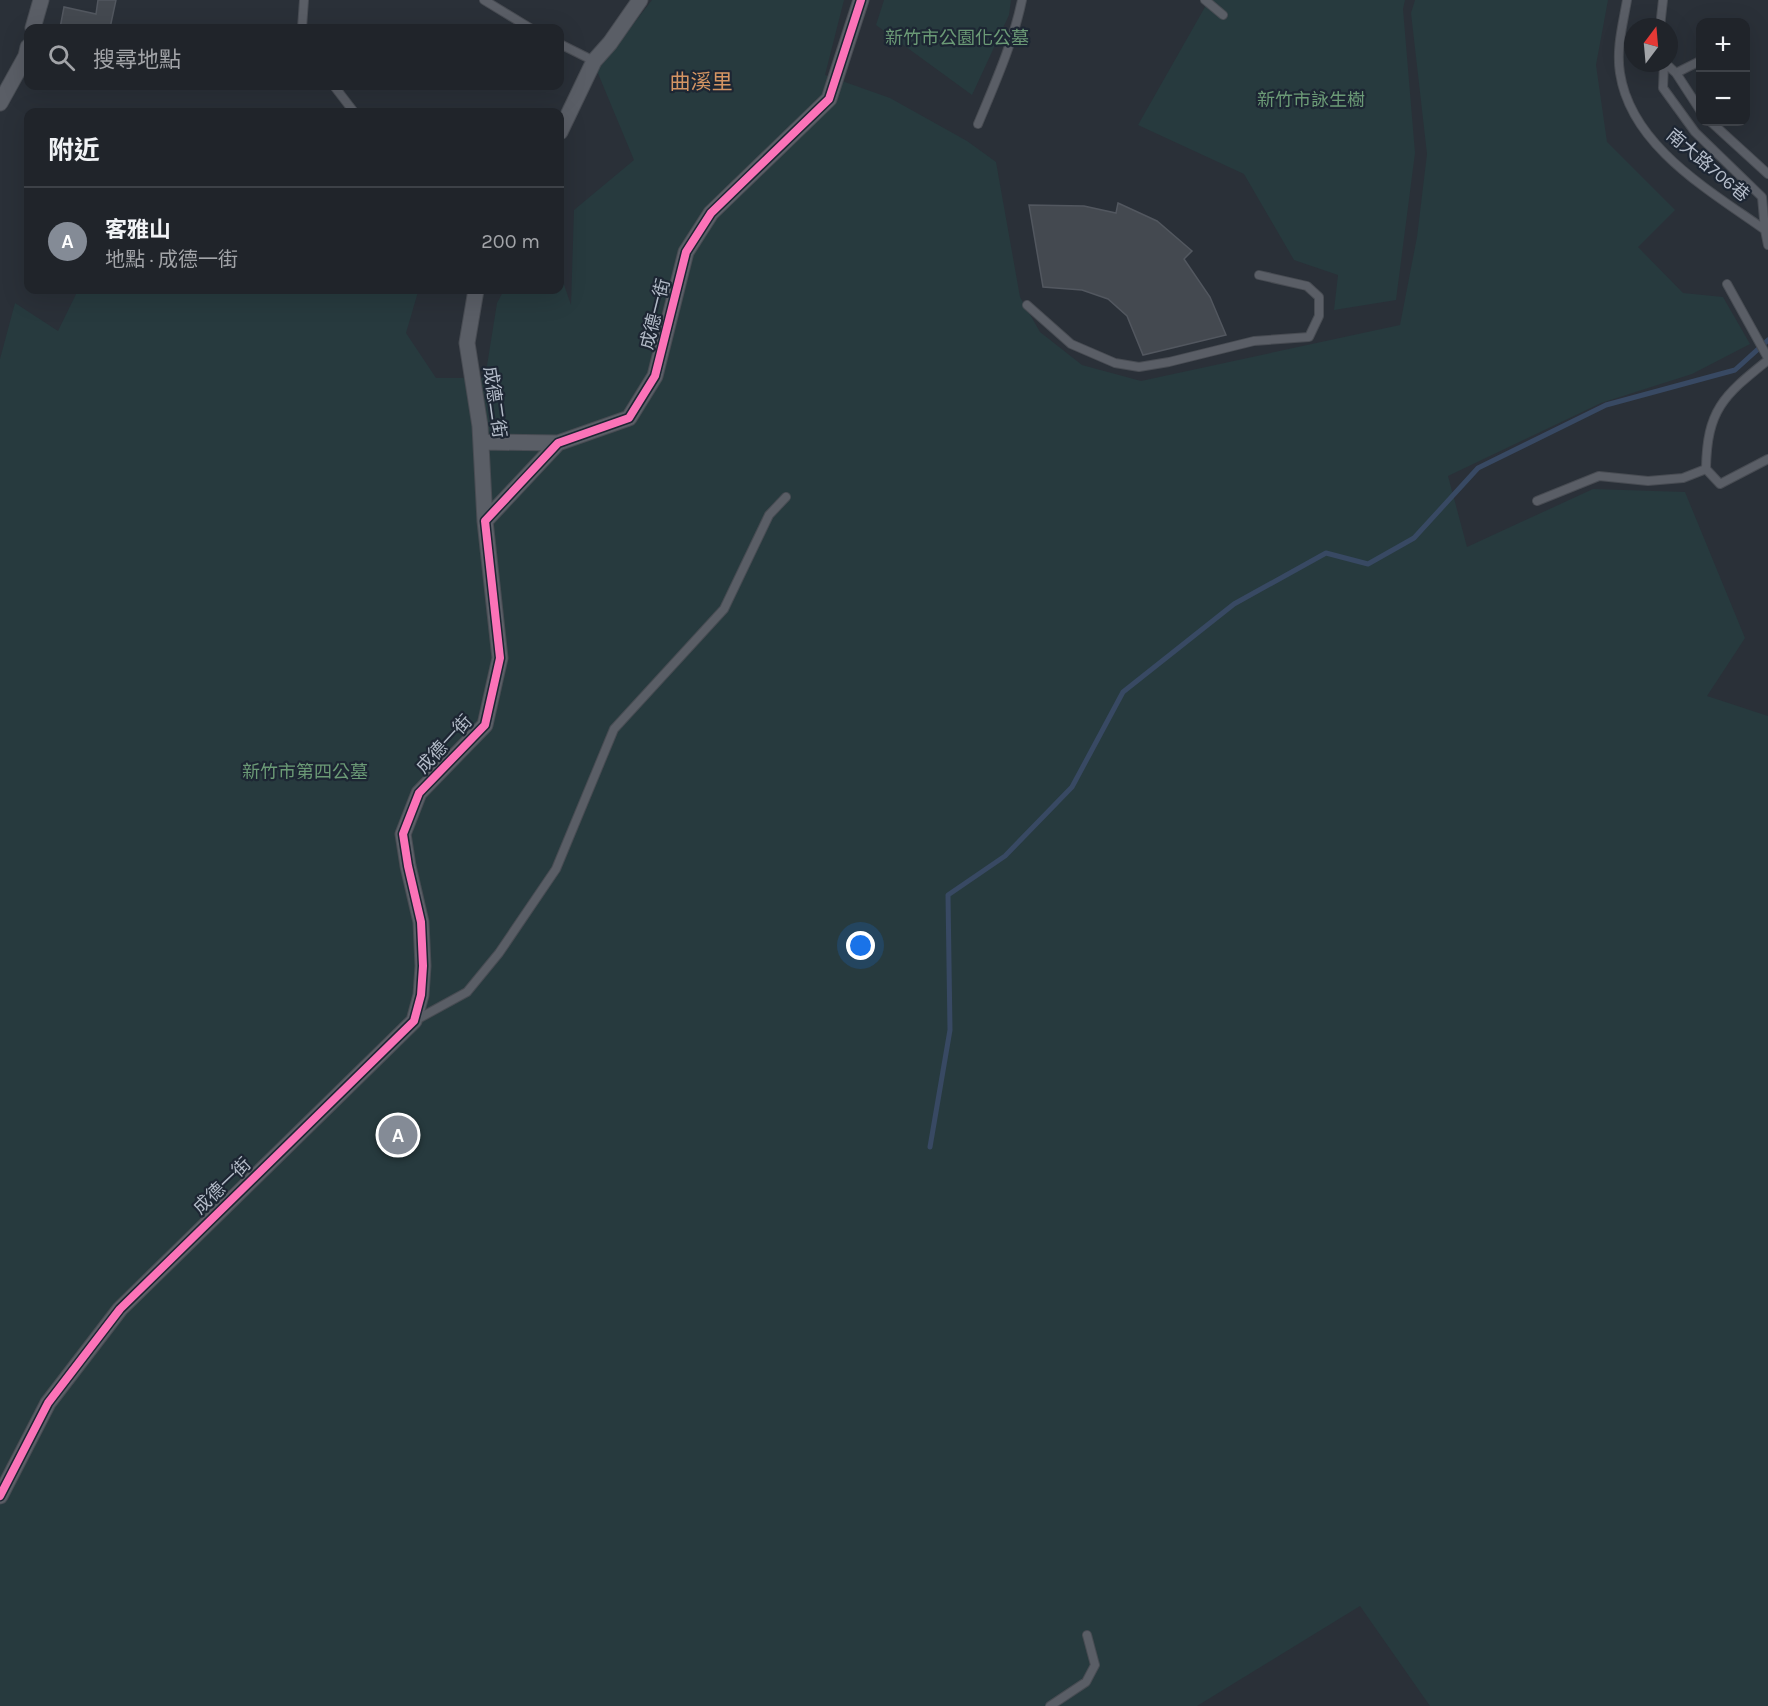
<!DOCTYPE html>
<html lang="zh-TW">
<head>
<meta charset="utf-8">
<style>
  :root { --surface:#20242a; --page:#2d3036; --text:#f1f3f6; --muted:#a2a4a8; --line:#3d4147; --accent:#848b96 }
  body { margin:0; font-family:Karla,"Noto Sans TC",sans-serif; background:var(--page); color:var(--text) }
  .controls { position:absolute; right:18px; top:18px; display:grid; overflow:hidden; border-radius:12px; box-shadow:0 6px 24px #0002 }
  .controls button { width:54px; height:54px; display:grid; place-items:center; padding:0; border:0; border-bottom:2px solid var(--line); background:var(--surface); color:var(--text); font:30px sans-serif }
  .compass { position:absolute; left:1624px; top:18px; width:54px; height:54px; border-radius:50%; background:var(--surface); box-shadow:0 6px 24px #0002; rotate:16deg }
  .you { position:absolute; left:861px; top:946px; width:21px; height:21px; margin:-15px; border:4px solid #fff; border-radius:50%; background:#1a73e8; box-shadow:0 0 0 9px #1a73e833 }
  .badge { display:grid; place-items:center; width:39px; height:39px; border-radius:50%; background:var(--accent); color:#fff; font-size:20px; font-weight:700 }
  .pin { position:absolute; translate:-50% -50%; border:3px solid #fff; box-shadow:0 2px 6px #0006 }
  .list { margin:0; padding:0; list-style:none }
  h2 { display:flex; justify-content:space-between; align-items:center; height:78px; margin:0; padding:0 24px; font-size:26px }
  h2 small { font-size:20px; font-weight:400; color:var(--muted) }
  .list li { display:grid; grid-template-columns:39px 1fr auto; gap:18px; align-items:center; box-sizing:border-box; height:108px; padding:0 24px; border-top:2px solid var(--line) }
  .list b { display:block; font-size:22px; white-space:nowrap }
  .list p { margin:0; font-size:20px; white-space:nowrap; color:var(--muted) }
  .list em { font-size:20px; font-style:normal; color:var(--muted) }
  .icon { flex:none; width:33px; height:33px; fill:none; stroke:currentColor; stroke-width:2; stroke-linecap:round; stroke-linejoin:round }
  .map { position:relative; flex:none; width:1768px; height:1706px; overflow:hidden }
  .search { position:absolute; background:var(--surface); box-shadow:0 6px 24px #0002; left:24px; top:24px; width:540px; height:66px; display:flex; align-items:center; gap:15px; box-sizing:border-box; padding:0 21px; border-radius:12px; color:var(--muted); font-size:22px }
  .panel { position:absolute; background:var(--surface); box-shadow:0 6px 24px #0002; left:24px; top:108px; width:540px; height:186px; border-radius:12px }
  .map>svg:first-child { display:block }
  .green { fill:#273a3e }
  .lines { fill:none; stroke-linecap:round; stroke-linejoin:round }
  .stream { stroke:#384963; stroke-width:5 }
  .building { fill:#444950; stroke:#52575f; stroke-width:1.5 }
  .service-casing { stroke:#484c53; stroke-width:10 }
  .minor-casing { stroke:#484c53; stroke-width:17 }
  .service { stroke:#5a5e66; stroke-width:8 }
  .minor { stroke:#5a5e66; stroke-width:15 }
  .cycleway-casing { stroke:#1d2633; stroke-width:11 }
  .cycleway { stroke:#fb73b8; stroke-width:8 }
  .labels { text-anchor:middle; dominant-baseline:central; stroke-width:4.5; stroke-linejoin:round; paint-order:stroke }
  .park-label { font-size:18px; fill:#6b9a76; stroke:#1d2633 }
  .street-label { font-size:18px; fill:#b4bcc9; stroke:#1d2633 }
  .quarter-label { font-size:21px; fill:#d59563; stroke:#1d2633 }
</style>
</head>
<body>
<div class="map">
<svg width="1768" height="1706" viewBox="0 0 1768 1706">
  <rect width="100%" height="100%" fill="#2a3038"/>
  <path class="green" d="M 652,0 L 844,0 L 825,75 L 890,98 L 967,141 L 996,162 L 1020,297 L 1040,332 L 1082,365 L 1141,381 L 1400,325 L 1417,237 L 1427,154 L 1411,13 L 1415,0 L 1608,0 L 1596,65 L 1607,142 L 1675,210 L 1638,247 L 1683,293 L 1723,297 L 1750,344 L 1692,374 L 1601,403 L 1448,476 L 1467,547 L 1593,489 L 1685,492 L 1745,638 L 1707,696 L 1768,716 L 1768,1706 L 1430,1706 L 1360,1606 L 1197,1706 L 0,1706 L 0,359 L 15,303 L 58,331 L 78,290 L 417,290 L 418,292 L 406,333 L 436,378 L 485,378 L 497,303 L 504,290 L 560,290 L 560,273 L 571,305 L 574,210 L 634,160 L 597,71 Z
    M 884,0 L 1011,0 L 1009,15 L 972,95 L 876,25 Z
    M 1209,0 L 1405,0 L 1403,9 L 1415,153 L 1396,300 L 1334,310 L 1338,275 L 1294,260 L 1244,174 L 1138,125 Z"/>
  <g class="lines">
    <path class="stream" d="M 930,1147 L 950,1030 L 948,895 L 1005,856 L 1072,787 L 1123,692 L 1234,604 L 1326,553 L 1368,564 L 1414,538 L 1478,468 L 1606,405 L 1735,370 L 1768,340"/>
  </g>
  <path class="building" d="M 98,0 L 116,0 L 110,28 L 60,28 L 64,7 L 96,14 Z
    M 1118,203 L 1157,221 L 1192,251 L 1184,259 L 1210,297 L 1226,335 L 1143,355 L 1127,316 L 1108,299 L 1082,290 L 1043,287 L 1029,205 L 1084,206 L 1116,213 Z"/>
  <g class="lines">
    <defs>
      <path id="service" d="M 484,0 L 530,28
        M 1205,0 L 1223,15
        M 1627,0 C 1623,24 1616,48 1620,73 C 1631,146 1709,190 1765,230 L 1768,245
        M 1660,27 L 1663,0
        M 302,28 L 304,0
        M 560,44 L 594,61
        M 1664,63 L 1663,88 L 1695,132 L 1762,197 L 1765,230
        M 1665,63 L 1676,73 L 1700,110
        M 1676,73 L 1700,61
        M 334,86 L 354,112
        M 1711,122 L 1768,174
        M 978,124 C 995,83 1013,43 1022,0
        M 1727,284 L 1768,358
        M 1027,305 L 1071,344 L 1115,363 L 1139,367 L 1169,362 L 1254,341 L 1309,337 L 1319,316 L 1319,297 L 1307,286 L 1259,275
        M 1768,360 C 1723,396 1707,410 1706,469 L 1720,484 L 1768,459
        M 1537,501 L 1599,476 L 1648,481 L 1683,478 L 1706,469
        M 416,1020 L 467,992 L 499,953 L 556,869 L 614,729 L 724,609 L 769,515 L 786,497
        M 1050,1706 L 1086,1682 L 1095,1665 L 1087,1635"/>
      <path id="minor" d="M 33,28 L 41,0
        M 0,103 L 26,56 L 28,47
        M 560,132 L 594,61 L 610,43 L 640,0
        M 476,290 L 467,343 L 480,426 L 485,521
        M 481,442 L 558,443
        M 0,1496 L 48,1403 L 120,1309 L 414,1021 L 421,995 L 423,966 L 421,922 L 408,866 L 403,834 L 419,793 L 485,725 L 500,658 L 485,521 L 558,443 L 629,418 L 655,376 L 686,252 L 711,213 L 829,99 L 861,0"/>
    </defs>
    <use href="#service" class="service-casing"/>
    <use href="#minor" class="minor-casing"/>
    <use href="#service" class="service"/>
    <use href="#minor" class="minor"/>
    <defs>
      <path id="cycleway" d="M 0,1496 L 48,1403 L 120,1309 L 414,1021 L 421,995 L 423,966 L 421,922 L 408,866 L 403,834 L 419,793 L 485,725 L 500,658 L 485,521 L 558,443 L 629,418 L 655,376 L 686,252 L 711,213 L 829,99 L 861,0"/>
    </defs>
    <use href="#cycleway" class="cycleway-casing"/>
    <use href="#cycleway" class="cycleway"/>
  </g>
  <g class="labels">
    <g class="park-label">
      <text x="957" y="38">新竹市公園化公墓</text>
      <text x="1311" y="100">新竹市詠生樹</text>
      <text x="305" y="772">新竹市第四公墓</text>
    </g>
    <g class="street-label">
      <text transform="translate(1708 165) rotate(40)">南大路706巷</text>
      <text transform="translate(655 314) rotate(-76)">成德一街</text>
      <text transform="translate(495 402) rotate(82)">成德二街</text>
      <text transform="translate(444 744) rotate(-47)">成德一街</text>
      <text transform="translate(222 1186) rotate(-44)">成德一街</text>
    </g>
    <g class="quarter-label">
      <text x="701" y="82">曲溪里</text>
    </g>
  </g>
</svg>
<div class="controls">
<button>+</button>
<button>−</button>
</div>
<svg class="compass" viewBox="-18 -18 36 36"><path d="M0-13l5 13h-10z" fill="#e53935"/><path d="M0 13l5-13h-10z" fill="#a2a4a8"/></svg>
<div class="you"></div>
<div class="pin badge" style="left:398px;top:1135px">A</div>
<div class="search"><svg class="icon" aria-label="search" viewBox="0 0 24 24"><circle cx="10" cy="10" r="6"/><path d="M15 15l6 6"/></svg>搜尋地點</div>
<section class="panel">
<h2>附近<small></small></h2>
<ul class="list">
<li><span class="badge">A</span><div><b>客雅山</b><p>地點 · 成德一街</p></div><em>200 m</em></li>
</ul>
</section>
</div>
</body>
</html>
